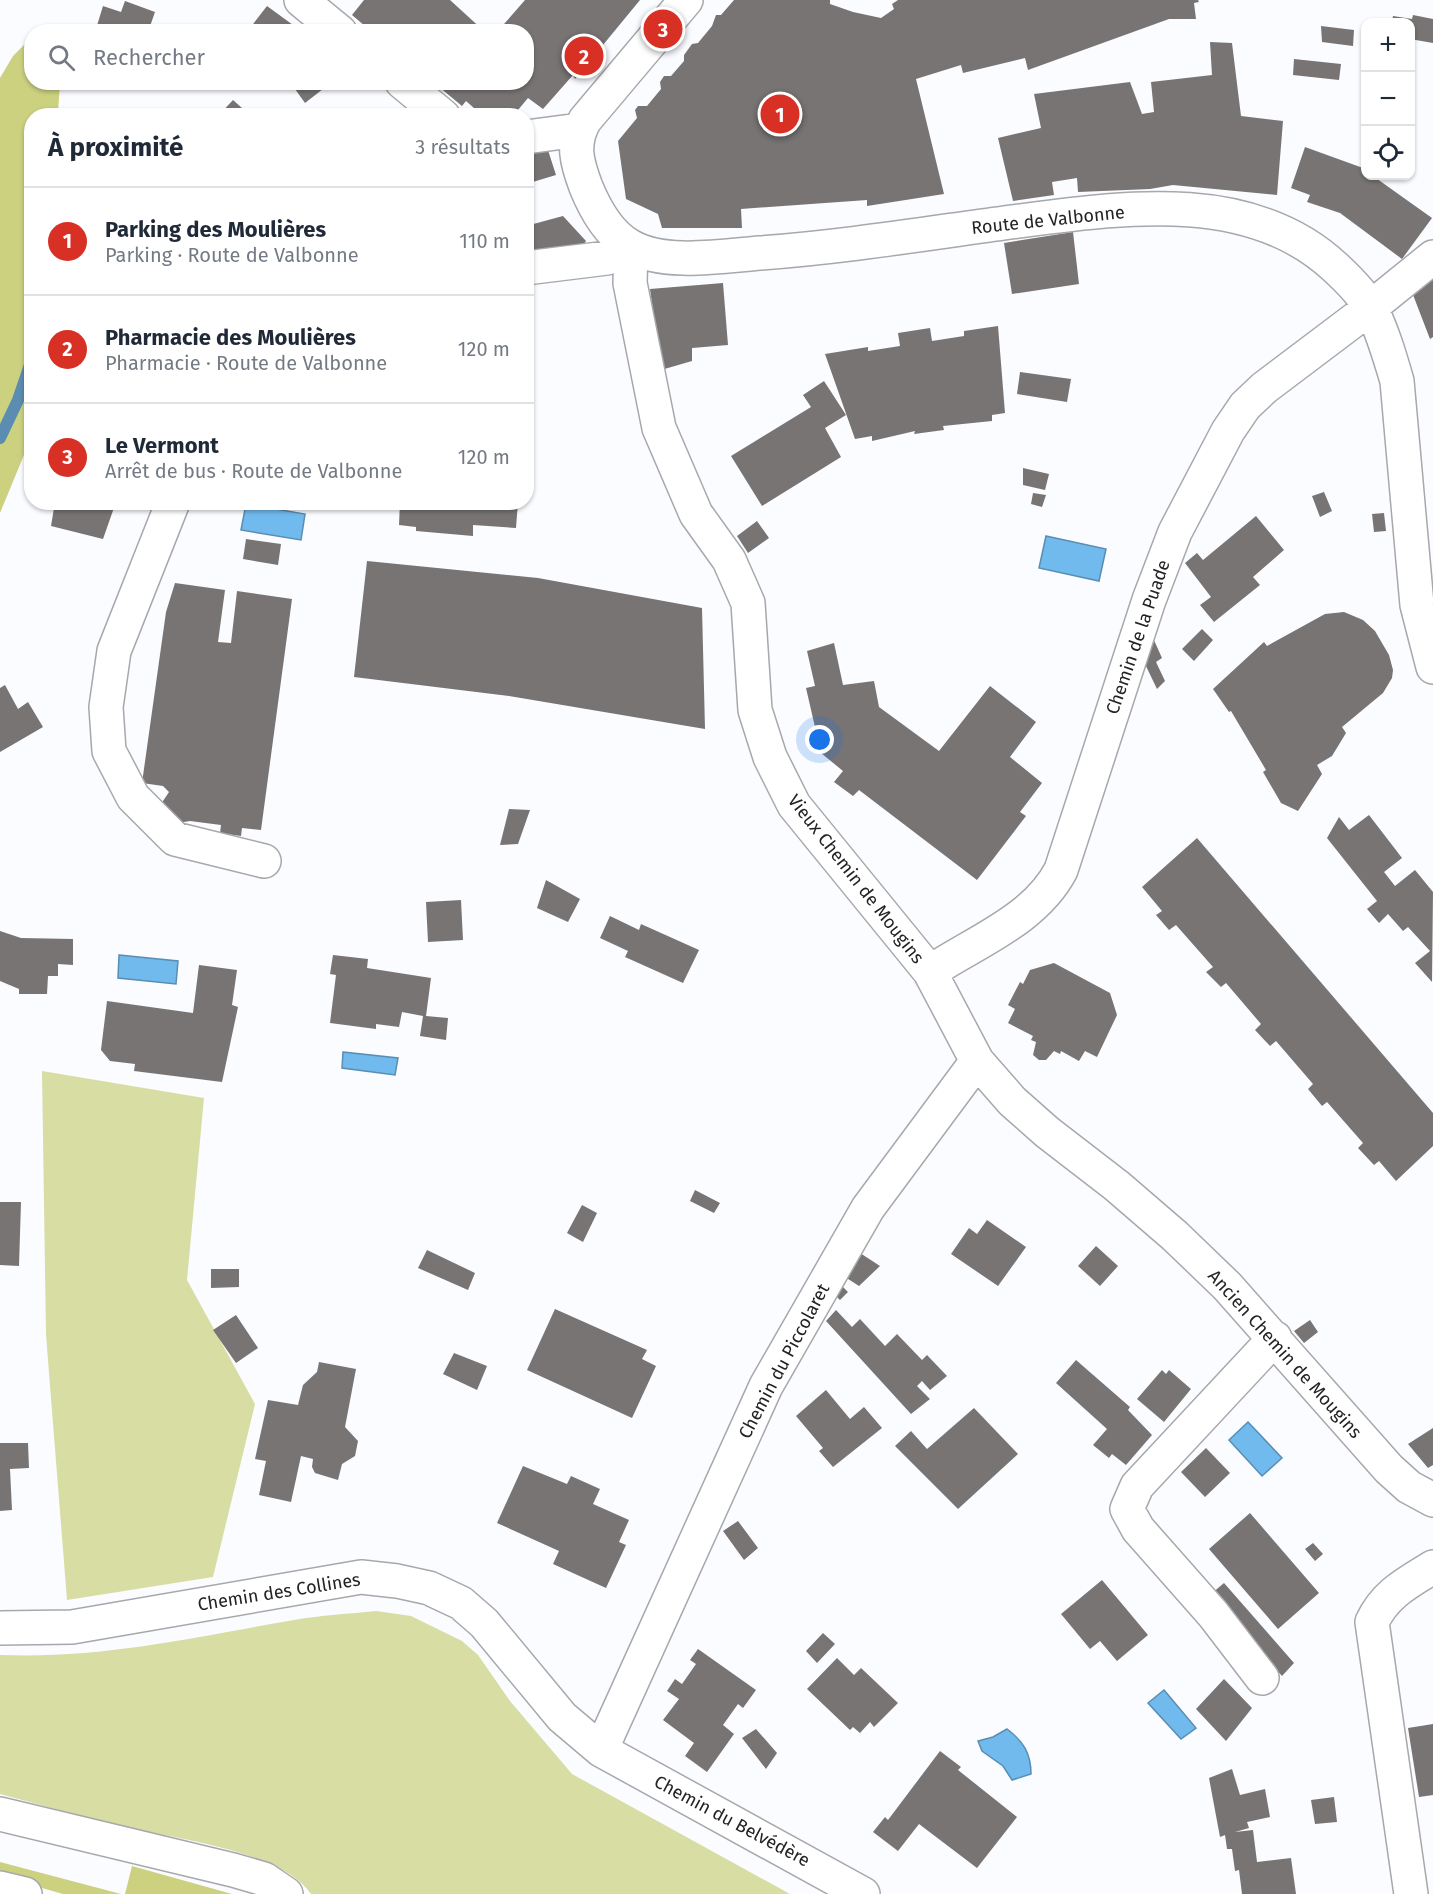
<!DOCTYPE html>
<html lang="fr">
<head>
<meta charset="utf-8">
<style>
  :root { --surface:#fff; --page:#f6f6f7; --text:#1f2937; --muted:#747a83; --line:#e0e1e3; --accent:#d93025 }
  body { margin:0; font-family:"Fira Sans",sans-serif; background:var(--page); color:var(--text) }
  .controls { position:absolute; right:18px; top:18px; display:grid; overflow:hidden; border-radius:12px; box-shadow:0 2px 4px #0004 }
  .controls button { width:54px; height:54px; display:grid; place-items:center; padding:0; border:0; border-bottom:2px solid var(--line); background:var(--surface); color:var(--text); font:30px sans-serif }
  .you { position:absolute; left:820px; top:740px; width:21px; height:21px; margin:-15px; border:4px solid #fff; border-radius:50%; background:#1a73e8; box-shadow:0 0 0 9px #1a73e833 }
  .badge { display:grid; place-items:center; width:39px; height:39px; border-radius:50%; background:var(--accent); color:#fff; font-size:20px; font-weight:700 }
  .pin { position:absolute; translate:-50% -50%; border:3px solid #fff; box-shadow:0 2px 6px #0006 }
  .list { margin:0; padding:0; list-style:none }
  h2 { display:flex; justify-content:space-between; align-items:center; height:78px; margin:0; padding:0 24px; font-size:26px }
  h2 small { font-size:20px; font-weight:400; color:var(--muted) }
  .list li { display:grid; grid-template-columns:39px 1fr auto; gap:18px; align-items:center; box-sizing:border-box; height:108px; padding:0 24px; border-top:2px solid var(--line) }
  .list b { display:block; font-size:22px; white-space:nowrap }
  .list p { margin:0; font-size:20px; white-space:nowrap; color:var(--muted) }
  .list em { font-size:20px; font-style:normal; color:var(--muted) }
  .icon { flex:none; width:33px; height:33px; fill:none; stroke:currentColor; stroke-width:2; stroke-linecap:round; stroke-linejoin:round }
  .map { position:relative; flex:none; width:1433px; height:1894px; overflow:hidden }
  .search { position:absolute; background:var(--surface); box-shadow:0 2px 4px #0004; left:24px; top:24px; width:510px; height:66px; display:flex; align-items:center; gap:15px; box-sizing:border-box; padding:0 21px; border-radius:24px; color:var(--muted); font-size:22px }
  .panel { position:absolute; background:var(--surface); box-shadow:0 2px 4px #0004; left:24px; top:108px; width:510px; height:402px; border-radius:24px }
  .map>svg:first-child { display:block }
  .green { fill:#d8dda4 }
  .forest { fill:#cbd17f }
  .water { fill:#71baee; stroke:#5a8db1; stroke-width:1.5 }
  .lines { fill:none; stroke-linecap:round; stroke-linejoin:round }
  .stream { stroke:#5a8db1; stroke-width:12 }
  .building { fill:#777473 }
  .minor-casing { stroke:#a7a8ab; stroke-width:36 }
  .highway-casing { stroke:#a7a8ab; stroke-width:36 }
  .minor { stroke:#fff; stroke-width:33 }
  .highway { stroke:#fff; stroke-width:33 }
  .labels { text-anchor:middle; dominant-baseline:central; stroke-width:6; stroke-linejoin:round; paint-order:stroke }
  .street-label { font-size:18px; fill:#232324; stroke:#fff }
</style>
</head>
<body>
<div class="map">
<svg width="1433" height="1894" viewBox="0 0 1433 1894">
  <rect width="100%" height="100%" fill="#fafcff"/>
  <path class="green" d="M 42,1071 L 204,1098 L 187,1280 L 255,1404 L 213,1577 L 67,1600 L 46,1335 Z
    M 376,1611 L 411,1616 L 462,1641 L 478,1655 L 510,1701 L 572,1774 L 790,1894 L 311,1894 C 282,1849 162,1837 111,1824 C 74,1814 37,1804 0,1794 L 0,1655 C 103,1659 194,1637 294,1620 C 321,1615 349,1614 376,1611 Z"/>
  <path class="forest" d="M 31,38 L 32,82 L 60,83 L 58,112 L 58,115 L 32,116 L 31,438 L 0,513 L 0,78 L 13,56 Z
    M 0,1862 L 121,1894 L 63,1894 L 0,1876 Z
    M 132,1866 L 232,1894 L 125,1894 Z"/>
  <path class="water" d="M 246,504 L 305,514 L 301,540 L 241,530 Z
    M 1046,536 L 1106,549 L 1099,581 L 1039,568 Z
    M 119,955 L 178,961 L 176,984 L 118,978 Z
    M 343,1052 L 398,1058 L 395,1075 L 342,1068 Z
    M 1248,1422 L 1282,1458 L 1262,1476 L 1229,1440 Z
    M 1164,1690 L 1196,1728 L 1181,1739 L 1148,1703 Z
    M 1007,1729 C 1023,1741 1031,1753 1031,1774 L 1012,1780 L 1003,1766 L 982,1751 L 978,1741 L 993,1737 Z"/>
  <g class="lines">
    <path class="stream" d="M 0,438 L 18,400 L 32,359"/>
  </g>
  <path class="building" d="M 364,0 L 450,0 L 485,32 L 372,32 L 352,15 Z
    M 525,0 L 640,0 L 575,79 L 573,75 L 543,109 L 528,98 L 513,116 L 483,116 L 466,101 L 462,106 L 433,82 L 526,82 L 526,32 L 497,32 Z
    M 734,0 L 830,0 L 830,4 L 853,12 L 881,18 L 894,9 L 892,4 L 898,0 L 1198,0 L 1199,2 L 1194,3 L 1196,19 L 1169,19 L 1028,70 L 1025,58 L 963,73 L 961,65 L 916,79 L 944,194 L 867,206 L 867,200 L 741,209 L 742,228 L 662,228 L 658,214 L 626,199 L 618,141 L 637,118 L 635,110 L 638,106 L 647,106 L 661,89 L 660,82 L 664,76 L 671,76 L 684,61 L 684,55 L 692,44 L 698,43 L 712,26 L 716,15 L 721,15 Z
    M 125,1 L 155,12 L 148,32 L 95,32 L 103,6 L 121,12 Z
    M 267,6 L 293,25 L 289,32 L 255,32 L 250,28 Z
    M 1413,15 L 1433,19 L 1433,43 L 1410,39 L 1410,22 L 1392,22 L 1393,16 L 1412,19 Z
    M 1321,26 L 1354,30 L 1353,46 L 1322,42 Z
    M 1210,42 L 1232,43 L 1241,116 L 1283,121 L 1277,195 L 1173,185 L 1150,189 L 1078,192 L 1077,178 L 1052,182 L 1054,195 L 1013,201 L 998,138 L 1041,128 L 1034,94 L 1130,82 L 1142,114 L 1154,112 L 1151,82 L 1212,75 Z
    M 1294,59 L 1341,64 L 1339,80 L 1293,75 Z
    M 290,82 L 332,82 L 305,103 Z
    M 233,100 L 251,116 L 218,116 Z
    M 546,144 L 556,175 L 526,184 L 526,151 Z
    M 1305,147 L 1363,168 L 1365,176 L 1373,176 L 1432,218 L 1402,259 L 1340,213 L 1307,202 L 1310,195 L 1291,188 Z
    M 563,216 L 586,241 L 578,253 L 526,258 L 526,226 Z
    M 1073,232 L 1079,284 L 1012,294 L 1004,243 Z
    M 1433,278 L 1433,337 L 1430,339 L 1410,287 Z
    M 723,283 L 728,345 L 692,348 L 692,361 L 661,370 L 650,289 Z
    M 998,326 L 1005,413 L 992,415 L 992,421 L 943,426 L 944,430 L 914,434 L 915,431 L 872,441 L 872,436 L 855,439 L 825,354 L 868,347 L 868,351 L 900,346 L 898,333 L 930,328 L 932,341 L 964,336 L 964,331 Z
    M 1020,372 L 1071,379 L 1067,402 L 1017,394 Z
    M 824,381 L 846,415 L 825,428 L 841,457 L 762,506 L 731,456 L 811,407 L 803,395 Z
    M 1023,468 L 1049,474 L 1045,490 L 1023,485 Z
    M 1324,492 L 1332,511 L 1320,517 L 1312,496 Z
    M 1033,493 L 1046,495 L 1042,507 L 1031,504 Z
    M 55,502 L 116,502 L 103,539 L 51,526 Z
    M 400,502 L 518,502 L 516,528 L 473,525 L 473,536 L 416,531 L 416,527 L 399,525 Z
    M 1384,513 L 1386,531 L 1374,532 L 1372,514 Z
    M 1256,516 L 1284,550 L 1253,577 L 1260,585 L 1214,622 L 1200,605 L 1211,597 L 1185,563 L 1197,553 L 1203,560 Z
    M 757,521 L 769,538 L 748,553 L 737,536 Z
    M 246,539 L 281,544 L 278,565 L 243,559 Z
    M 367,561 L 538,578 L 702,608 L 705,729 L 509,696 L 354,677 Z
    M 175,583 L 225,590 L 218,642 L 231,643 L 237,591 L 292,599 L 261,830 L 242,828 L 241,836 L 220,833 L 221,825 L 190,821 L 178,823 L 159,807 L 169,792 L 163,786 L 142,783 L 166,612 Z
    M 1344,612 L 1363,620 L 1375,631 L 1389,655 L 1393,670 L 1392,678 L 1383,693 L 1342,727 L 1346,733 L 1332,756 L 1317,765 L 1322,774 L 1298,811 L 1281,803 L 1263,772 L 1266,770 L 1231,711 L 1229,712 L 1213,689 L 1264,642 L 1267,646 L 1325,614 Z
    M 1202,629 L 1213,640 L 1194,661 L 1182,649 Z
    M 1153,638 L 1162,658 L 1156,662 L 1165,681 L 1157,689 L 1145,664 Z
    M 834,643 L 843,685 L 874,681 L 879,707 L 939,751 L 990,686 L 1036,722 L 1010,757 L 1042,783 L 1020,812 L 1026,816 L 977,880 L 859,790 L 853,796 L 834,782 L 843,771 L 821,753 L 806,688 L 815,686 L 807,651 Z
    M 5,685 L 18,709 L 28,702 L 43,727 L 0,752 L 0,688 Z
    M 509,809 L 530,810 L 518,844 L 500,845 Z
    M 1369,815 L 1402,858 L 1384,872 L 1395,886 L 1415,870 L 1433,892 L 1432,982 L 1415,963 L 1430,951 L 1408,927 L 1403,931 L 1388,914 L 1379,923 L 1367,909 L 1377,901 L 1327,838 L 1339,817 L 1349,830 Z
    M 1197,838 L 1433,1113 L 1433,1146 L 1396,1181 L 1379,1161 L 1374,1165 L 1358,1148 L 1363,1143 L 1327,1102 L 1322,1106 L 1308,1089 L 1313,1084 L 1276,1041 L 1270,1046 L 1255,1030 L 1261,1024 L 1226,983 L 1221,987 L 1206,972 L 1213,967 L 1176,925 L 1169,930 L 1156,915 L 1162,911 L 1142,887 Z
    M 546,880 L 580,899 L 568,922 L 537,908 Z
    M 461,900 L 463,940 L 428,942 L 426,902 Z
    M 610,916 L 639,930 L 641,924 L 699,950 L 683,983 L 625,957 L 628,951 L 600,938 Z
    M 0,931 L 21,938 L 73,939 L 73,965 L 58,964 L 58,976 L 48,976 L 47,994 L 19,994 L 19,989 L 0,981 Z
    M 333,955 L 368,959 L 367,968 L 431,978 L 426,1016 L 448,1018 L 446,1040 L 420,1036 L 423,1016 L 402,1012 L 399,1027 L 376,1024 L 376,1029 L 330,1023 L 336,975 L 330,974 Z
    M 1054,963 L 1110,993 L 1117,1015 L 1097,1057 L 1085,1051 L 1079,1061 L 1061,1051 L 1060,1054 L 1054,1051 L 1046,1060 L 1039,1060 L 1033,1055 L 1036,1042 L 1031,1040 L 1033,1036 L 1008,1023 L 1015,1009 L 1008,1005 L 1020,982 L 1023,984 L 1030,970 Z
    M 199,965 L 237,970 L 232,1005 L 238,1007 L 222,1082 L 134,1071 L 135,1064 L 110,1061 L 101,1050 L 107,1001 L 193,1013 Z
    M 695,1190 L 720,1203 L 714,1213 L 690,1201 Z
    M 0,1202 L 21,1202 L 19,1266 L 0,1265 Z
    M 582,1205 L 597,1213 L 583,1242 L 567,1233 Z
    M 987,1220 L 1026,1247 L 998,1286 L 951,1254 L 969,1228 L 977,1234 Z
    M 1096,1246 L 1118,1266 L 1100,1286 L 1078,1266 Z
    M 427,1250 L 475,1273 L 468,1290 L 418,1268 Z
    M 860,1253 L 880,1266 L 859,1286 L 845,1277 Z
    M 211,1269 L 239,1269 L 239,1287 L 211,1288 Z
    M 842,1286 L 848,1292 L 840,1300 L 834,1294 Z
    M 555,1309 L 647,1350 L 642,1359 L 656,1366 L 632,1418 L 527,1370 Z
    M 836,1310 L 852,1327 L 860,1319 L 885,1346 L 897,1334 L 922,1360 L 927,1355 L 947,1376 L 930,1390 L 922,1381 L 917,1386 L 930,1399 L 911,1414 L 826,1321 Z
    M 236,1315 L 258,1348 L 236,1363 L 213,1330 Z
    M 1310,1320 L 1318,1332 L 1304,1343 L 1294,1331 Z
    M 454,1353 L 487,1366 L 477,1390 L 443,1374 Z
    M 1076,1360 L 1130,1407 L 1128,1410 L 1152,1435 L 1126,1465 L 1112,1454 L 1109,1458 L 1093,1445 L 1107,1429 L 1056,1383 Z
    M 319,1362 L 356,1369 L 345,1427 L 358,1441 L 355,1456 L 342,1464 L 338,1480 L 315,1473 L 312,1467 L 313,1459 L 301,1456 L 291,1502 L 259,1495 L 266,1461 L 255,1459 L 268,1400 L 298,1405 L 303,1385 L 317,1372 Z
    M 1162,1370 L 1166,1374 L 1169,1370 L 1191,1389 L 1164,1422 L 1137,1399 Z
    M 826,1390 L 850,1419 L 864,1407 L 882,1428 L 833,1467 L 819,1451 L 823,1448 L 796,1416 Z
    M 974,1408 L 1018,1454 L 958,1509 L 895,1446 L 911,1431 L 927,1449 Z
    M 1433,1428 L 1433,1465 L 1428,1468 L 1408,1444 Z
    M 0,1443 L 28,1443 L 29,1468 L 10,1469 L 12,1510 L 0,1511 Z
    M 1206,1448 L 1230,1473 L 1205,1497 L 1181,1472 Z
    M 523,1466 L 567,1484 L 571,1476 L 600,1489 L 593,1504 L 629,1520 L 619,1542 L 626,1545 L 606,1588 L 553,1564 L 559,1551 L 497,1523 Z
    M 1250,1513 L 1319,1593 L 1278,1629 L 1209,1549 Z
    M 738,1521 L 758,1548 L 744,1560 L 723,1531 Z
    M 1313,1543 L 1323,1554 L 1315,1561 L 1305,1549 Z
    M 1102,1580 L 1148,1635 L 1117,1661 L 1100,1641 L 1090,1649 L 1061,1614 Z
    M 1224,1583 L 1294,1663 L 1282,1676 L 1211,1594 Z
    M 823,1633 L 835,1644 L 817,1663 L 806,1651 Z
    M 698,1649 L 756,1690 L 743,1708 L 738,1704 L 723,1725 L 734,1734 L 707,1772 L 685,1756 L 694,1743 L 663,1720 L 679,1699 L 667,1691 L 675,1679 L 682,1684 L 696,1664 L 690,1660 Z
    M 837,1658 L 854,1675 L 861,1668 L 898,1703 L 874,1727 L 870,1722 L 860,1733 L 853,1727 L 850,1730 L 807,1689 Z
    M 1224,1679 L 1252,1708 L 1226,1741 L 1196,1709 Z
    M 1433,1724 L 1433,1795 L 1419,1797 L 1408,1728 Z
    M 756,1729 L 777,1753 L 766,1769 L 742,1738 Z
    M 940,1751 L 961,1767 L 958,1770 L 1017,1817 L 977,1868 L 919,1824 L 898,1851 L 873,1832 L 885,1817 L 888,1820 Z
    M 1232,1769 L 1240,1795 L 1265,1789 L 1270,1817 L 1247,1822 L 1249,1828 L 1235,1832 L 1253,1830 L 1257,1862 L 1291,1858 L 1296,1894 L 1242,1894 L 1239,1870 L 1235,1871 L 1232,1849 L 1227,1849 L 1225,1835 L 1220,1837 L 1209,1778 Z
    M 1334,1797 L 1337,1822 L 1315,1824 L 1311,1800 Z"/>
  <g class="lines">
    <defs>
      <path id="minor" d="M 301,0 L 340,32
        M 686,0 L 585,120 C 571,144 577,163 586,187 C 595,209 609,234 630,246 C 664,266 722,256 760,253 C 842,247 923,234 1004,223 C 1114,209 1248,185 1336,268 C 1349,280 1363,294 1372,310 C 1383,333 1390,357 1397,381 L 1417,605 L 1433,667
        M 402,82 L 443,116
        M 526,137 L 579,130
        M 631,247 L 630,283 L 659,428 L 696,514 L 729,560 L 748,603 L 755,710 L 770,757 L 794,805 L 930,972 L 977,1061 L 1012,1101 L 1047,1132 L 1117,1186 L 1175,1236 L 1227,1286 L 1389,1469 L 1409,1487 L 1433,1500
        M 526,268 L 607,258 L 631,247
        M 173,502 L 114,651 L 106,707 L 109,751 L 133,797 L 175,839 L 264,861
        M 930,972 C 975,942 1035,920 1061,870 L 1149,600 L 1175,532 L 1228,431 L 1245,406 L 1264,388 L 1370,308 L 1433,257
        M 0,1628 L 72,1627 L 361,1577 L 397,1581 L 429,1588 L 461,1603 L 484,1623 L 562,1717 L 601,1750 L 863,1894
        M 1262,1678 L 1213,1614 L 1138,1529 L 1127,1509 L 1137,1486 L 1275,1338
        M 601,1750 L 766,1386 L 868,1208 L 977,1061
        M 0,1814 L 233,1870 L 264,1879 L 286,1894
        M 1411,1894 L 1372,1622 C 1385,1594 1407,1583 1433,1567"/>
      <path id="highway" d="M 0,1888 L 25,1894"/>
    </defs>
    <use href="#minor" class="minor-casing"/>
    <use href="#highway" class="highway-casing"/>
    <use href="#minor" class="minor"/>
    <use href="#highway" class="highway"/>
  </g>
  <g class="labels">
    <g class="street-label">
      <text transform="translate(1048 220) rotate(-6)">Route de Valbonne</text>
      <text transform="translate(1138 637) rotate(-71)">Chemin de la Puade</text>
      <text transform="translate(856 879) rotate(52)">Vieux Chemin de Mougins</text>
      <text transform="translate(1285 1354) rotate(48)">Ancien Chemin de Mougins</text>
      <text transform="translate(784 1361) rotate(-62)">Chemin du Piccolaret</text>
      <text transform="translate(279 1592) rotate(-9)">Chemin des Collines</text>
      <text transform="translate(732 1821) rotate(28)">Chemin du Belvédère</text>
    </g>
  </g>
</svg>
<div class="controls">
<button>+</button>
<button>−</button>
<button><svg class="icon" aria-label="locate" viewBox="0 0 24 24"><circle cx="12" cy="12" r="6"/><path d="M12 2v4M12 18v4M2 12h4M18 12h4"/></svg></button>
</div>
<div class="you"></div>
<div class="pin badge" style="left:780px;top:114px">1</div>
<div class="pin badge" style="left:584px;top:56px">2</div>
<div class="pin badge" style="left:663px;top:29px">3</div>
<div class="search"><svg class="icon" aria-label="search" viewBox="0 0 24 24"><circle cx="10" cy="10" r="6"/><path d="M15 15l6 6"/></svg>Rechercher</div>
<section class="panel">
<h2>À proximité<small>3 résultats</small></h2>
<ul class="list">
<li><span class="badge">1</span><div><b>Parking des Moulières</b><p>Parking · Route de Valbonne</p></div><em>110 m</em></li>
<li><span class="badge">2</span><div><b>Pharmacie des Moulières</b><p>Pharmacie · Route de Valbonne</p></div><em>120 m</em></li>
<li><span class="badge">3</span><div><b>Le Vermont</b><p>Arrêt de bus · Route de Valbonne</p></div><em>120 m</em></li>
</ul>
</section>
</div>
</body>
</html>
